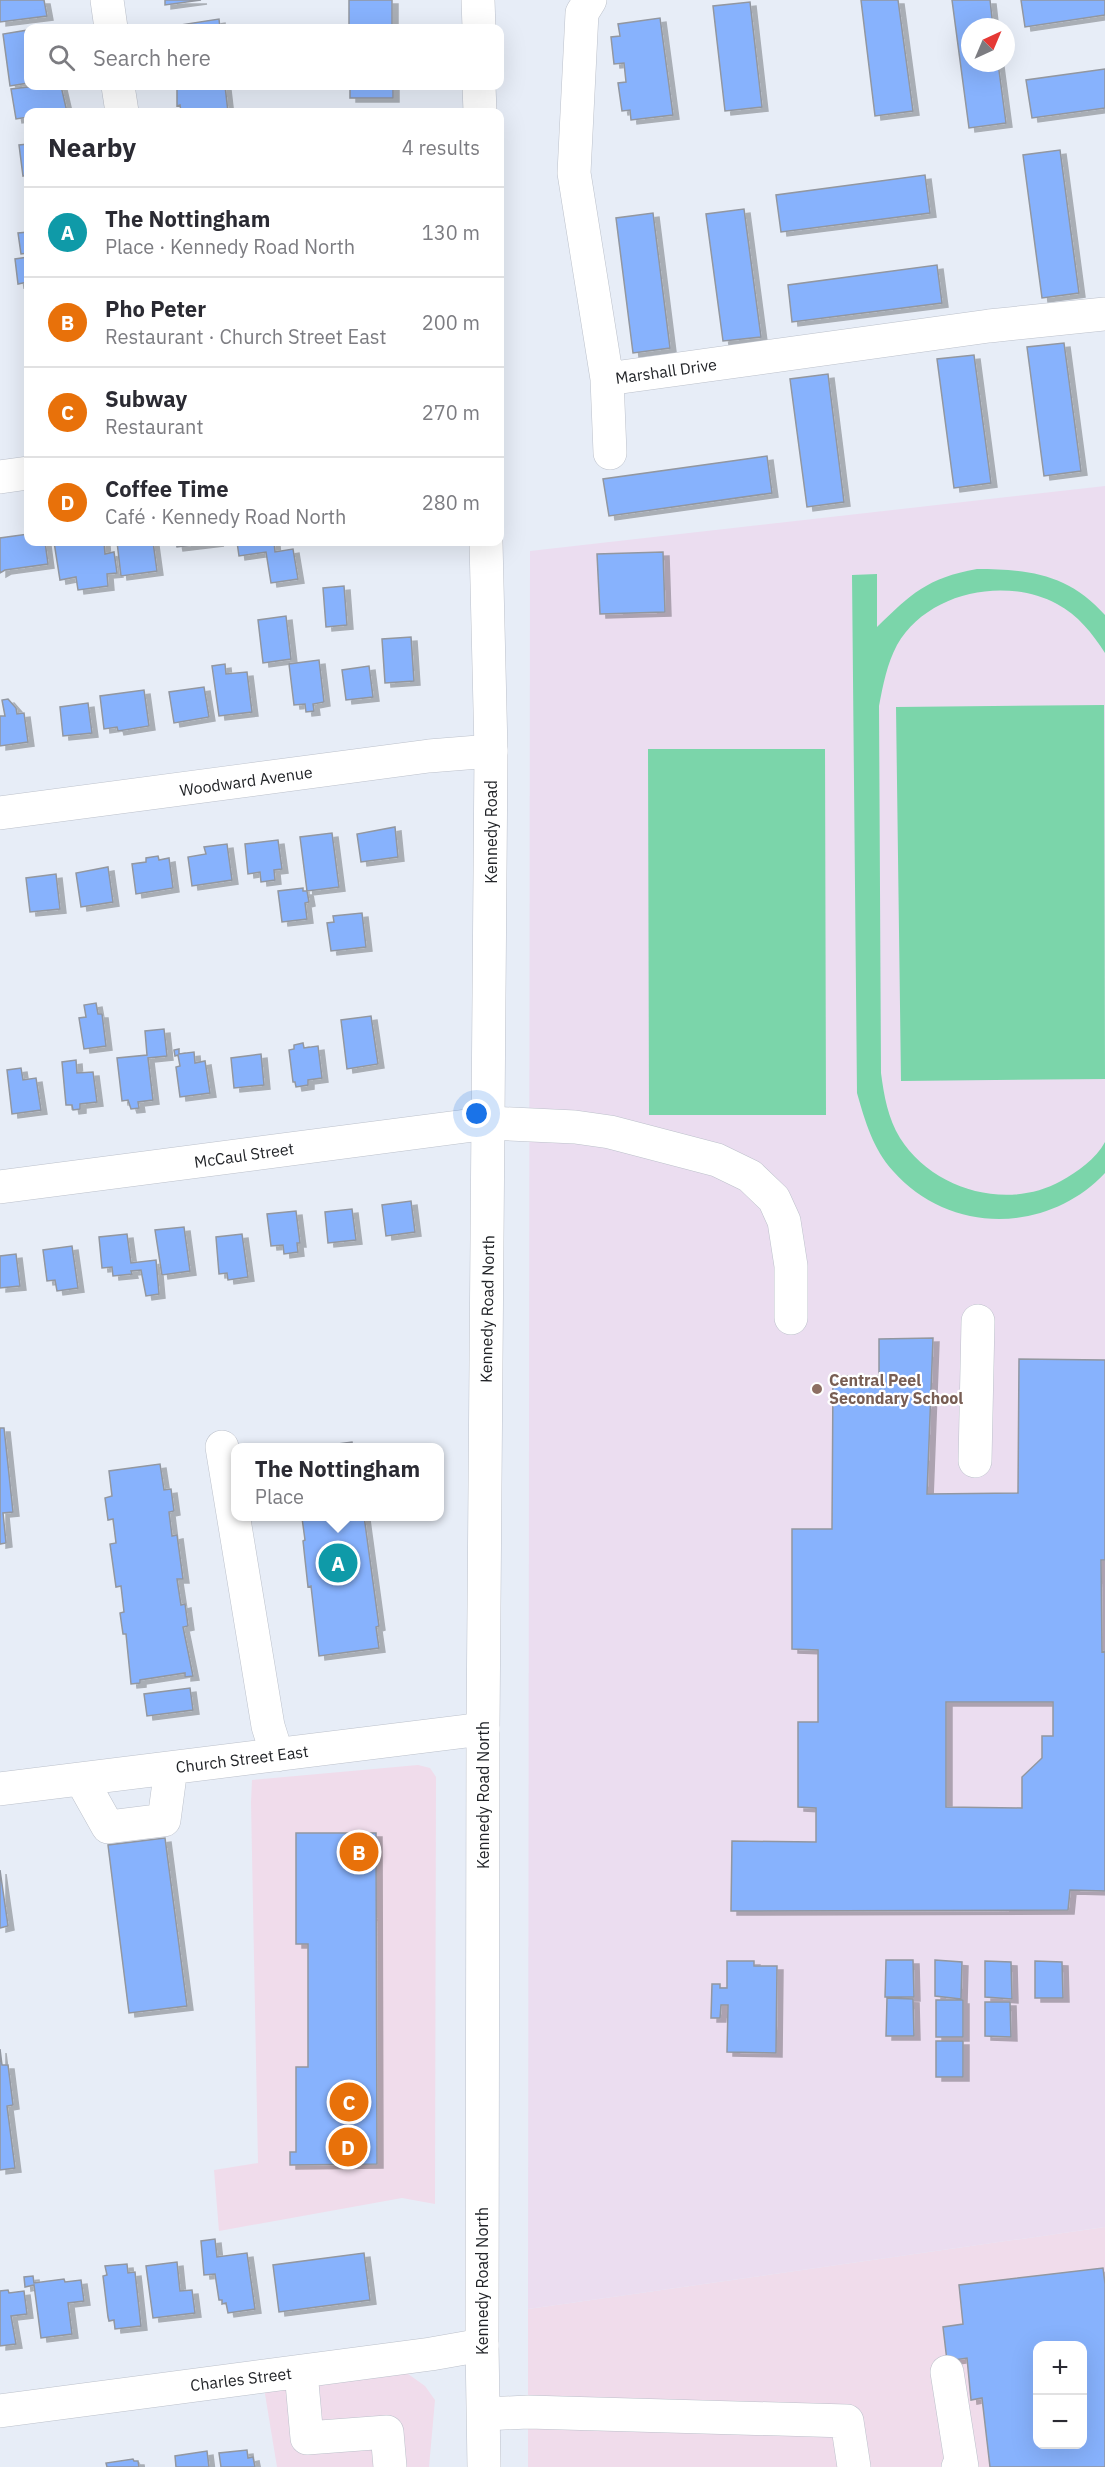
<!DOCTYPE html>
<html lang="en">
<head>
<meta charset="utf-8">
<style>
  :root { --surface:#fff; --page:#f7f7f7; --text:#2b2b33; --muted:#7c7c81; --line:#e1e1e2; --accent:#10896b }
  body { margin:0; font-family:"IBM Plex Sans",sans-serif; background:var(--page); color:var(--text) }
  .controls { position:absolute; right:18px; bottom:18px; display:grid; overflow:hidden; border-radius:12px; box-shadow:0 6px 24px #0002 }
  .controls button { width:54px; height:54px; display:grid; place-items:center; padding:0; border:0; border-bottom:2px solid var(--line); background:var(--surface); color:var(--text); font:30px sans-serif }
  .compass { position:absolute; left:961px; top:18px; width:54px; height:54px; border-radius:50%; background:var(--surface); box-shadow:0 6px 24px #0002; rotate:44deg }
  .you { position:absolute; left:477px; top:1114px; width:21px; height:21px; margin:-15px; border:4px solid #fff; border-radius:50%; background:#1a73e8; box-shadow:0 0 0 9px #1a73e833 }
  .badge { display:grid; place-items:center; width:39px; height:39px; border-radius:50%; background:var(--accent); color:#fff; font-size:20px; font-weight:700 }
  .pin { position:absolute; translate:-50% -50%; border:3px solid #fff; box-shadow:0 2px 6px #0006 }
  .popup { position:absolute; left:231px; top:1443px; width:213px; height:78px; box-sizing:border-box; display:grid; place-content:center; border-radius:12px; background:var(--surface); filter:drop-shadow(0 2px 4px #0005); font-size:20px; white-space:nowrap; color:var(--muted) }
  .popup b { font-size:22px; color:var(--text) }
  .popup::after { content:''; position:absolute; left:50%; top:100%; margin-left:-12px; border:12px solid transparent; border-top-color:var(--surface) }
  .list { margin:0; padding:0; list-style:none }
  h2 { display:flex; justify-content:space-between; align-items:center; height:78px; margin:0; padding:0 24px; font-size:26px }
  h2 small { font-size:20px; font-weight:400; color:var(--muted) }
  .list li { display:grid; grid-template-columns:39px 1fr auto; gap:18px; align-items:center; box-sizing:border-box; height:90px; padding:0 24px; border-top:2px solid var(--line) }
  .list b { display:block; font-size:22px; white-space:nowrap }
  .list p { margin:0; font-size:20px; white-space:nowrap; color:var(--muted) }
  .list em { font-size:20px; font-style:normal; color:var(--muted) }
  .icon { flex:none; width:33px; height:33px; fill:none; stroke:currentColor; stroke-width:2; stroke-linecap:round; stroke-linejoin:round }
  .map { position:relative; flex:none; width:1105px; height:2467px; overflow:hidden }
  .search { position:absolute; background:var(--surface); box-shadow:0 6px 24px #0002; left:24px; top:24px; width:480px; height:66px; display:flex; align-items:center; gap:15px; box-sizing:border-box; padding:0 21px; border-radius:12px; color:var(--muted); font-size:22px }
  .panel { position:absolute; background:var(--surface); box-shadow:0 6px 24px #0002; left:24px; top:108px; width:480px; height:438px; border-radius:12px }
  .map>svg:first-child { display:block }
  .commercial { fill:#f0dceb; fill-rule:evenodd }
  .education { fill:#ebddf0 }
  .green { fill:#7bd5aa }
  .building { fill:#87b2fd; stroke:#9297a0; stroke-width:1.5; fill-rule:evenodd; filter:url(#shadow) }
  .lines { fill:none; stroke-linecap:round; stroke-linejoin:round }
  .minor-casing { stroke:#bcc1cb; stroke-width:34 }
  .major-casing { stroke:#bcc1cb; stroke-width:34 }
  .minor { stroke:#fff; stroke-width:33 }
  .major { stroke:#fff; stroke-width:33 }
  .education-dot { fill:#8d6e63; stroke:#fff; stroke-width:2 }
  .labels { text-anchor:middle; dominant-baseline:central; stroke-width:4.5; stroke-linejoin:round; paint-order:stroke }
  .street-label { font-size:16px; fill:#222428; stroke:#fff }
  .education-label { font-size:16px; font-weight:bold; fill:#785e54; stroke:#fff; text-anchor:start }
</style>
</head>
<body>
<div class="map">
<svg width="1105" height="2467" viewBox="0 0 1105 2467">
  <defs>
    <filter id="shadow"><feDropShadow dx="6" dy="4" stdDeviation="0" flood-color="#0004"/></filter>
  </defs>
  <rect width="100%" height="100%" fill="#e7edf7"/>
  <path class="commercial" d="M 418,1765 L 430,1768 L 436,1777 L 435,2204 L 402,2198 L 219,2231 L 214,2170 L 258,2163 L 251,1802 L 252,1780 Z
    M 1105,2227 L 1105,2467 L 528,2467 L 528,2309 ZM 1038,2346 L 1082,2346 L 1082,2444 L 1038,2444 Z
    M 404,2371 L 425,2386 L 435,2400 L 429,2467 L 277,2467 L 264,2388 Z"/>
  <path class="education" d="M 1105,486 L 1105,2227 L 528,2309 L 530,551 Z"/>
  <path class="green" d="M 977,569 C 1028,569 1069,574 1105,615 L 1105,653 C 1092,633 1078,615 1057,604 C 1005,576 927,592 897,645 C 887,664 883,685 879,706 L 881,1073 C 884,1096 888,1118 900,1138 C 933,1190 1007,1211 1061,1181 C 1077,1172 1096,1159 1105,1142 L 1105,1173 C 1048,1234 949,1235 893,1171 C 873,1149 865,1121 857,1093 L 852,575 L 877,574 L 877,627 C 911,594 927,578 977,569 Z
    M 1104,705 L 1105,1079 L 901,1081 L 896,707 Z
    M 648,749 L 825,749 L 826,1115 L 649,1115 Z"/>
  <path class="building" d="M 0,0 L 44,0 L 47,16 L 0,22 Z
    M 165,0 L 201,0 L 165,5 Z
    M 349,0 L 392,0 L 392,28 L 349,28 Z
    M 861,0 L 898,0 L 913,111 L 875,116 Z
    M 952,0 L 990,0 L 993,27 L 970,27 L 970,63 L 998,63 L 1006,123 L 969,128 Z
    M 1021,0 L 1105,0 L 1105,15 L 1025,27 Z
    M 750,2 L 762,107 L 725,111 L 713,6 Z
    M 660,18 L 673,115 L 631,120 L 630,110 L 622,111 L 618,83 L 626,82 L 624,63 L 614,64 L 611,37 L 620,36 L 618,24 Z
    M 219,19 L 220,28 L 181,28 L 180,25 Z
    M 28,30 L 28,83 L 10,86 L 3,34 Z
    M 1105,69 L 1105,108 L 1032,118 L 1026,80 Z
    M 37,86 L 61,86 L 67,112 L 28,112 L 28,117 L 16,119 L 11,89 Z
    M 177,86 L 225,86 L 228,112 L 181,112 L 180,105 L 177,106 Z
    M 350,86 L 393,86 L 393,98 L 350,98 Z
    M 28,144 L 28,175 L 23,176 L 19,145 Z
    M 1060,150 L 1079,293 L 1042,298 L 1023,155 Z
    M 925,175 L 930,213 L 781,232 L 776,195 Z
    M 744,209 L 761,337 L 723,341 L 706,214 Z
    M 653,213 L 670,348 L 633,353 L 616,218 Z
    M 28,232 L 28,253 L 21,254 L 18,233 Z
    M 28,257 L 28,282 L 18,284 L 15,259 Z
    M 937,265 L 942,303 L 792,322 L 788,285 Z
    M 1064,343 L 1081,471 L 1044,476 L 1027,347 Z
    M 974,355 L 991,483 L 954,488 L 937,359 Z
    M 828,374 L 844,502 L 807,507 L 790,379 Z
    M 767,456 L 772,493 L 609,516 L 603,479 Z
    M 28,534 L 28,542 L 45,542 L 48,564 L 5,570 L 0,573 L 0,538 Z
    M 54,542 L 104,542 L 105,554 L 114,552 L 117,573 L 107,574 L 108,586 L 78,590 L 76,577 L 60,580 Z
    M 117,542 L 153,542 L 157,571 L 121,576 Z
    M 176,542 L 218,542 L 177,547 Z
    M 237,542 L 274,542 L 275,552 L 293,549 L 298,579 L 271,583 L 266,552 L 239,556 Z
    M 663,552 L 665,612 L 600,614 L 597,554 Z
    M 344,586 L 347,625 L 326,627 L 323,588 Z
    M 286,616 L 291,659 L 263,663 L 258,620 Z
    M 411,637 L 414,681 L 385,683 L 382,639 Z
    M 319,660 L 324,702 L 313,704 L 314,711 L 306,712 L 305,704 L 294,705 L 289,664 Z
    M 225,664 L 226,674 L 247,672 L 252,712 L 219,716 L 212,666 Z
    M 369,666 L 373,697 L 346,700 L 342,670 Z
    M 204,687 L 209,717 L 174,723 L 169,692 Z
    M 144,690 L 149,726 L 118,731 L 117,727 L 104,729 L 100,696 Z
    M 8,699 L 16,708 L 17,714 L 24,713 L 28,742 L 0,746 L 0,716 L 5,716 L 2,700 Z
    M 88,703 L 92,733 L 63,736 L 60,707 Z
    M 395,827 L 398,857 L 361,862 L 357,834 Z
    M 332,833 L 339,887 L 307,891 L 300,837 Z
    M 278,840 L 282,869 L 274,870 L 275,880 L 261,882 L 260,872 L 248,874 L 245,844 Z
    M 227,844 L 232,880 L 192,886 L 188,857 L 206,854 L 204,847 Z
    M 158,856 L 159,860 L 169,858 L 173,888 L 136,894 L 132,864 L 146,862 L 146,858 Z
    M 108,867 L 113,902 L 81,907 L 76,873 Z
    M 56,874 L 60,909 L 30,912 L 26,878 Z
    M 303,888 L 303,891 L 307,891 L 309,902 L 305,903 L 307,919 L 282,922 L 278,891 Z
    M 362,913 L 366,947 L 331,951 L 327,923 L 334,922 L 333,916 Z
    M 96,1003 L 98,1014 L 102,1014 L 106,1046 L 84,1049 L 79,1018 L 86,1017 L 84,1005 Z
    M 371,1016 L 378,1064 L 347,1069 L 341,1020 Z
    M 164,1029 L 167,1056 L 148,1058 L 153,1100 L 138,1102 L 139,1108 L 131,1109 L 128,1100 L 122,1101 L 117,1058 L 147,1055 L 145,1031 Z
    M 303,1043 L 304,1048 L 318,1046 L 322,1078 L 308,1080 L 308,1085 L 296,1087 L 295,1082 L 293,1082 L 289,1050 L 294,1049 L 294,1045 Z
    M 179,1049 L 179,1054 L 194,1052 L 195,1063 L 205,1061 L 210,1093 L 180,1097 L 176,1067 L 180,1066 L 178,1055 L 175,1056 L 174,1050 Z
    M 261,1054 L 264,1085 L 234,1088 L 231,1058 Z
    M 76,1060 L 77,1073 L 93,1072 L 97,1102 L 80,1104 L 80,1109 L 73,1110 L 72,1105 L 66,1105 L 62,1062 Z
    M 21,1068 L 23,1080 L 36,1078 L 41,1110 L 12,1114 L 7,1070 Z
    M 411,1201 L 415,1232 L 386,1236 L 382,1205 Z
    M 352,1209 L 356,1240 L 328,1243 L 325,1212 Z
    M 296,1211 L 300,1243 L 297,1243 L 298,1252 L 284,1254 L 283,1245 L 271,1246 L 267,1214 Z
    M 184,1227 L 190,1271 L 162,1275 L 155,1230 Z
    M 127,1234 L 131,1263 L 156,1260 L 159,1294 L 146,1296 L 141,1270 L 131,1271 L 132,1274 L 113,1276 L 112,1267 L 102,1268 L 99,1237 Z
    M 242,1234 L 248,1277 L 228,1280 L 227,1273 L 219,1274 L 216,1237 Z
    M 72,1246 L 78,1288 L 57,1291 L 55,1280 L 47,1281 L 43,1250 Z
    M 16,1254 L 20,1286 L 0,1288 L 0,1256 Z
    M 933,1338 L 927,1494 L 1018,1493 L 1019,1359 L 1105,1360 L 1105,1560 L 1101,1560 L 1102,1652 L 1105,1651 L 1105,1891 L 1070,1890 L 1068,1910 L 731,1911 L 732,1841 L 816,1842 L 816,1808 L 798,1807 L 798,1722 L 818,1722 L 818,1650 L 792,1649 L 792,1529 L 832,1529 L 833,1376 L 879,1376 L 879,1339 ZM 946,1702 L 1053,1702 L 1053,1736 L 1042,1736 L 1042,1758 L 1022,1777 L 1022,1808 L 946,1807 Z
    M 0,1428 L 4,1428 L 13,1512 L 3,1513 L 6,1543 L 0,1544 Z
    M 352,1442 L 353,1448 L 307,1448 Z
    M 160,1464 L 164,1490 L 171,1489 L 174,1511 L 169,1512 L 172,1536 L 177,1535 L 183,1579 L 177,1579 L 181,1605 L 185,1604 L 188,1626 L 183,1627 L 193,1676 L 185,1677 L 185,1673 L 140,1680 L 140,1683 L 131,1684 L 126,1634 L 123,1634 L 120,1613 L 124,1612 L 121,1586 L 116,1587 L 110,1544 L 116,1543 L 113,1519 L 108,1520 L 105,1498 L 112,1496 L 109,1471 Z
    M 304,1516 L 364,1516 L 379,1626 L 376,1627 L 379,1648 L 319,1656 L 311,1586 L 308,1587 L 303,1541 L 305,1540 L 302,1518 Z
    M 190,1688 L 193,1710 L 147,1716 L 144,1694 Z
    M 296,1833 L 376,1833 L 377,2164 L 290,2165 L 290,2152 L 296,2152 L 296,2067 L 308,2067 L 308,1944 L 296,1944 Z
    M 165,1838 L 187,2006 L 129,2013 L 108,1845 Z
    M 0,1870 L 8,1926 L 0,1928 Z
    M 886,1960 L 913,1960 L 914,1997 L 885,1997 Z
    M 935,1960 L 962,1962 L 961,1999 L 935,1996 Z
    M 727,1961 L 754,1961 L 754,1966 L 777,1966 L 776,2053 L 727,2052 L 728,2005 L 721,2005 L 720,2018 L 711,2018 L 712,1984 L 720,1984 L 720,1988 L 727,1988 Z
    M 985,1961 L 1011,1962 L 1012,1999 L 985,1997 Z
    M 1035,1961 L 1062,1962 L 1063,1998 L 1035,1998 Z
    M 887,1998 L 913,1999 L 914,2036 L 886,2036 Z
    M 936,2000 L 963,2000 L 963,2037 L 936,2037 Z
    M 985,2002 L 1010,2002 L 1011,2037 L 985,2036 Z
    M 936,2041 L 963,2041 L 963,2077 L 936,2077 Z
    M 0,2049 L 2,2065 L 8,2065 L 13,2105 L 7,2106 L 15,2168 L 0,2170 Z
    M 215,2239 L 217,2257 L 247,2253 L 255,2309 L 228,2313 L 226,2303 L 222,2304 L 222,2300 L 219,2300 L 215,2274 L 204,2275 L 201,2241 Z
    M 364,2253 L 370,2300 L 279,2312 L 273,2265 Z
    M 177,2262 L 180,2291 L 192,2290 L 195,2313 L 153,2318 L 146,2266 Z
    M 127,2264 L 128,2273 L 135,2272 L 141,2326 L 115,2329 L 114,2320 L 109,2321 L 108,2317 L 103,2276 L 107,2275 L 105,2266 Z
    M 1103,2268 L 1105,2284 L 1105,2467 L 990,2467 L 982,2398 L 971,2400 L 967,2358 L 947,2361 L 943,2327 L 963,2324 L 959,2285 ZM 1038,2346 L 1082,2346 L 1082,2444 L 1038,2444 Z
    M 33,2276 L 34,2283 L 64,2279 L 65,2282 L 81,2280 L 84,2301 L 68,2303 L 72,2334 L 41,2338 L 34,2285 L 25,2287 L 24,2277 Z
    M 8,2290 L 9,2293 L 24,2291 L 27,2314 L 11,2316 L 16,2344 L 0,2346 L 0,2291 Z
    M 247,2450 L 248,2458 L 253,2457 L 255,2467 L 221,2467 L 219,2453 Z
    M 207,2451 L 209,2467 L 176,2467 L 175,2456 Z
    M 133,2459 L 134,2461 L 138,2461 L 139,2467 L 107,2467 L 106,2463 Z"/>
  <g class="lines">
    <defs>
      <path id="minor" d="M 107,0 L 111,28
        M 590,0 L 582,13 L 574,173 L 607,379 L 989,326 L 1105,314
        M 118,86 L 122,112
        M 607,379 L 610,453
        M 0,477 L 28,473
        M 0,813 L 429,756 L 491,751
        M 0,1187 L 489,1123 L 575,1127 L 610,1132 L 717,1160 L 750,1176 L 774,1199 L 784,1221 L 791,1266 L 791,1318
        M 222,1447 L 268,1726 L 277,1755
        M 975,1461 L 978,1321
        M 81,1779 L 108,1827 L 164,1820 L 171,1768
        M 0,1789 L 483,1729
        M 301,2372 L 307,2438 L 387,2432 L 390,2467
        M 947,2372 L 962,2467 L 958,2467
        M 0,2411 L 431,2354 L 482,2345
        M 485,2414 L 528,2412 L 847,2421 L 854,2467"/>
      <path id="major" d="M 478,0 L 479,28
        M 479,86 L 480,112
        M 484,2467 L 482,2345 L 483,1729 L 491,751 L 486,542"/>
    </defs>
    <use href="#minor" class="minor-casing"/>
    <use href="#major" class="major-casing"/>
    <use href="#minor" class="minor"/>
    <use href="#major" class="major"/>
  </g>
  <circle class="education-dot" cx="817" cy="1389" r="6"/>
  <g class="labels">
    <g class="street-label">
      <text transform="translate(666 371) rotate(-8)">Marshall Drive</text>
      <text transform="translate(246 781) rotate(-8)">Woodward Avenue</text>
      <text transform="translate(491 832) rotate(-90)">Kennedy Road</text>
      <text transform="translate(244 1155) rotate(-8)">McCaul Street</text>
      <text transform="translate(487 1309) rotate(-89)">Kennedy Road North</text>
      <text transform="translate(242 1759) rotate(-7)">Church Street East</text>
      <text transform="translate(483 1795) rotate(-90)">Kennedy Road North</text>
      <text transform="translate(482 2281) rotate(-90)">Kennedy Road North</text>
      <text transform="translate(241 2379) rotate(-7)">Charles Street</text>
    </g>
    <g class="education-label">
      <text x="829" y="1380">Central Peel<tspan x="829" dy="18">Secondary School</tspan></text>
    </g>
  </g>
</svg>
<div class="controls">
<button>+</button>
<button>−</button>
</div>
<svg class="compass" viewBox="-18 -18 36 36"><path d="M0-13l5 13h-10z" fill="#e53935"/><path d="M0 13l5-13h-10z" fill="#7c7c81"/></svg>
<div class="you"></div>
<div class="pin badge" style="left:338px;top:1563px;background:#0f9aa8">A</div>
<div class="popup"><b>The Nottingham</b>Place</div>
<div class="pin badge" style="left:359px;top:1852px;background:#e8710a">B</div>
<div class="pin badge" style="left:349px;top:2102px;background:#e8710a">C</div>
<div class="pin badge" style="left:348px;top:2147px;background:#e8710a">D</div>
<div class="search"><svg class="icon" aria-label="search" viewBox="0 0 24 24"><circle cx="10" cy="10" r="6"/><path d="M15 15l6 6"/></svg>Search here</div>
<section class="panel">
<h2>Nearby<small>4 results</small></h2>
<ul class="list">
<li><span class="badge" style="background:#0f9aa8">A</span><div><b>The Nottingham</b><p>Place · Kennedy Road North</p></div><em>130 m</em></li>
<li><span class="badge" style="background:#e8710a">B</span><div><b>Pho Peter</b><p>Restaurant · Church Street East</p></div><em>200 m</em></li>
<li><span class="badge" style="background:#e8710a">C</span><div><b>Subway</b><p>Restaurant</p></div><em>270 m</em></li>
<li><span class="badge" style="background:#e8710a">D</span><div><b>Coffee Time</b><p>Café · Kennedy Road North</p></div><em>280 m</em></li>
</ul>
</section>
</div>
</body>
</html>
